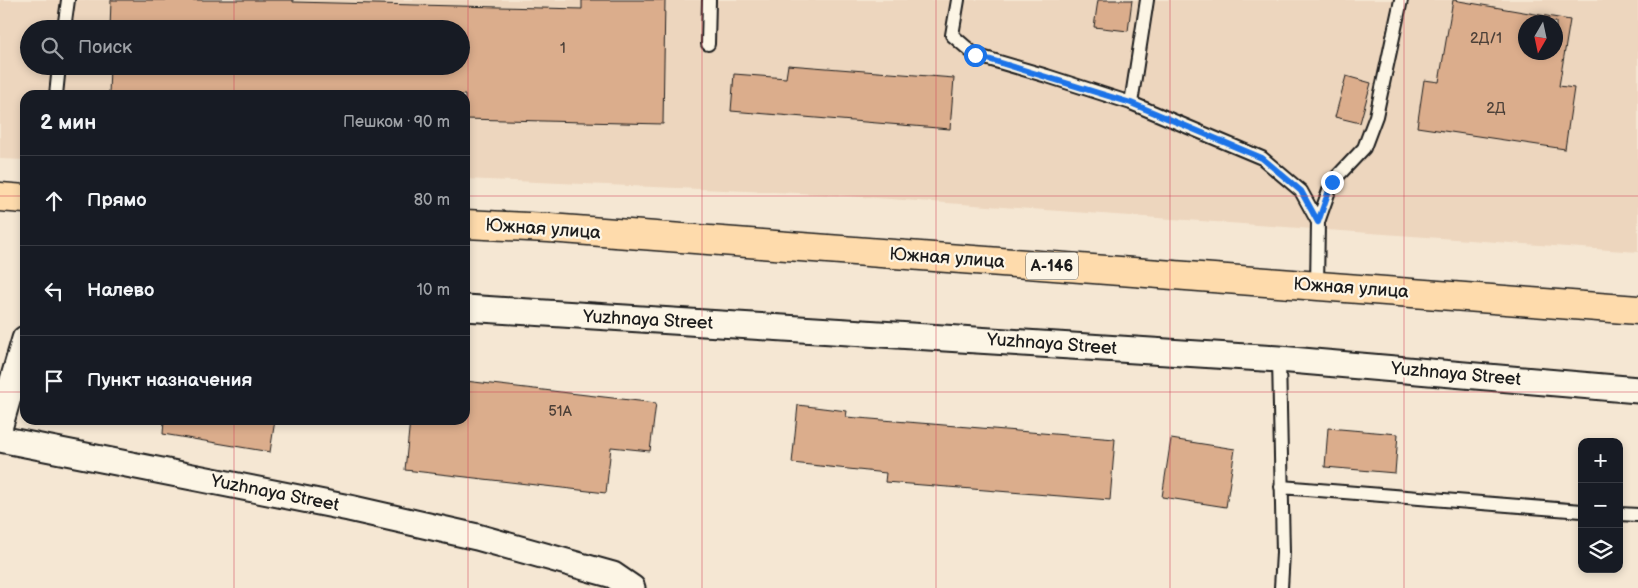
<!DOCTYPE html>
<html lang="ru">
<head>
<meta charset="utf-8">
<style>
  :root { --surface:#171b24; --page:#20242c; --text:#f1f3f6; --muted:#9ea1a6; --line:#363941 }
  body { margin:0; font-family:"Balsamiq Sans",sans-serif; background:var(--page); color:var(--text) }
  .controls { position:absolute; right:15px; bottom:15px; display:grid; overflow:hidden; border-radius:10px; box-shadow:0 2px 8px #0003 }
  .controls button { width:45px; height:45px; display:grid; place-items:center; padding:0; border:0; border-bottom:1px solid var(--line); background:var(--surface); color:var(--text); font:25px sans-serif }
  .compass { position:absolute; left:1518px; top:15px; width:45px; height:45px; border-radius:50%; background:var(--surface); box-shadow:0 2px 8px #0003; rotate:189deg }
  .stop { position:absolute; width:15px; height:15px; margin:-11px; border:4px solid #1a73e8; border-radius:50%; background:#fff }
  .stop.end { background:#1a73e8; border-color:#fff; box-shadow:0 1px 5px #0008 }
  .list { margin:0; padding:0; list-style:none }
  h2 { display:flex; justify-content:space-between; align-items:center; height:65px; margin:0; padding:0 20px; font-size:21px }
  h2 small { font-size:16px; font-weight:400; color:var(--muted) }
  .list li { display:grid; grid-template-columns:32px 1fr auto; gap:15px; align-items:center; box-sizing:border-box; height:90px; padding:0 20px; border-top:1px solid var(--line) }
  .list b { display:block; font-size:19px; white-space:nowrap }
  .list em { font-size:16px; font-style:normal; color:var(--muted) }
  .icon { flex:none; width:28px; height:28px; fill:none; stroke:currentColor; stroke-width:2; stroke-linecap:round; stroke-linejoin:round }
  .map { position:relative; flex:none; width:1638px; height:588px; overflow:hidden }
  .search { position:absolute; background:var(--surface); box-shadow:0 2px 8px #0003; left:20px; top:20px; width:450px; height:55px; display:flex; align-items:center; gap:12px; box-sizing:border-box; padding:0 18px; border-radius:28px; color:var(--muted); font-size:19px }
  .panel { position:absolute; background:var(--surface); box-shadow:0 2px 8px #0003; left:20px; top:90px; width:450px; height:335px; border-radius:15px }
  .map>svg:first-child { display:block }
  .built { fill:#edd6be; fill-rule:evenodd }
  .building { fill:#dbad8c; stroke:#1c1c1c; fill-rule:evenodd }
  .lines { fill:none; stroke-linecap:round; stroke-linejoin:round }
  .lane-casing { stroke:#1c1c1c; stroke-width:16 }
  .street-casing { stroke:#1c1c1c; stroke-width:29 }
  .highway-casing { stroke:#1c1c1c; stroke-width:31 }
  .lane { stroke:#fcf5e5; stroke-width:12 }
  .street { stroke:#fcf5e5; stroke-width:25 }
  .highway { stroke:#fedbac; stroke-width:28 }
  .route { stroke:#1a73e8; stroke-width:6 }
  .grid { fill:none; stroke:#d1495b; stroke-width:1; stroke-opacity:0.55 }
  .labels { text-anchor:middle; dominant-baseline:central; stroke-width:4.5; stroke-linejoin:round; paint-order:stroke }
  .number-label { font-size:15px; fill:#4c4038 }
  .shield { fill:#fcf5e5; stroke:#5f5d58; stroke-width:1 }
  .shield-label { font-size:16px; font-weight:bold; fill:#1c1c1c }
  .street-label { font-size:18px; fill:#1c1c1c; stroke:#fcf5e5 }
</style>
</head>
<body>
<div class="map">
<svg width="1638" height="588" viewBox="0 0 1638 588">
  <rect width="100%" height="100%" fill="#f5e7d3"/>
  <filter id="ink" filterUnits="userSpaceOnUse"><feTurbulence type="fractalNoise" baseFrequency=".02" numOctaves="2"/><feDisplacementMap in="SourceGraphic" scale="10" xChannelSelector="R" yChannelSelector="G"/><feConvolveMatrix kernelMatrix="1 2 1 2 8 2 1 2 1" color-interpolation-filters="sRGB"/></filter>
  <g filter="url(#ink)">
    <path class="built" d="M 0,0 L 1638,0 L 1638,252 L 820,194 L 465,179 L 465,95 L 25,95 L 25,160 L 0,159 ZM 1526,22 L 1556,22 L 1556,52 L 1526,52 ZM 29,29 L 461,29 L 461,66 L 29,66 Z"/>
    <path class="building" d="M 111,0 L 293,0 L 293,2 L 582,9 L 582,0 L 665,0 L 663,124 L 465,119 L 465,95 L 109,95 L 110,66 L 461,66 L 461,29 L 110,29 Z
      M 1098,0 L 1132,0 L 1128,31 L 1094,27 Z
      M 1453,0 L 1570,20 L 1559,86 L 1574,88 L 1565,149 L 1417,127 L 1424,80 L 1439,82 ZM 1526,22 L 1556,22 L 1556,52 L 1526,52 Z
      M 788,65 L 954,78 L 950,129 L 731,111 L 734,74 L 786,78 Z
      M 1346,76 L 1371,83 L 1360,123 L 1335,117 Z
      M 465,381 L 656,403 L 650,451 L 611,447 L 606,493 L 405,470 L 410,420 L 465,420 Z
      M 798,405 L 847,411 L 846,417 L 1115,439 L 1110,500 L 885,482 L 886,473 L 792,463 Z
      M 164,420 L 275,420 L 270,452 L 163,434 Z
      M 1328,428 L 1398,434 L 1395,473 L 1325,467 Z
      M 1171,439 L 1235,449 L 1226,507 L 1162,497 Z"/>
    <g class="lines">
      <defs>
        <path id="lane" d="M 958,0 L 952,35 L 975,55 L 1047,76 L 1131,103 L 1262,158 L 1301,191 L 1318,222
          M 64,29 L 68,0
          M 708,44 L 709,0
          M 56,95 L 59,66
          M 1131,103 L 1147,0
          M 1317,286 L 1318,222 L 1332,182 L 1364,148 L 1376,116 L 1401,0
          M 1279,359 L 1283,553 L 1281,588
          M 1281,487 L 1582,511
          M 1619,514 L 1638,515"/>
        <path id="street" d="M 465,308 L 1279,359 L 1638,390
          M 0,425 L 25,339
          M 0,439 L 349,508 L 477,537 L 613,575 L 632,588"/>
        <path id="highway" d="M 0,197 L 25,199
          M 465,224 L 549,228 L 1638,310"/>
      </defs>
      <use href="#lane" class="lane-casing"/>
      <use href="#street" class="street-casing"/>
      <use href="#highway" class="highway-casing"/>
      <use href="#lane" class="lane"/>
      <use href="#street" class="street"/>
      <use href="#highway" class="highway"/>
    </g>
  </g>
  <g class="lines" filter="url(#ink)">
    <path class="route" d="M 975,55 L 1131,103 L 1262,158 L 1301,191 L 1318,222 L 1332,182"/>
  </g>
  <path class="grid" d="M 234,0 L 234,29M 468,0 L 468,588M 702,0 L 702,588M 936,0 L 936,588M 1170,0 L 1170,588M 1404,0 L 1404,588M 234,66 L 234,95M 0,196 L 25,196M 465,196 L 1638,196M 0,392 L 25,392M 465,392 L 1638,392M 234,420 L 234,588"/>
  <g class="labels">
    <g class="number-label">
      <text x="1486" y="38">2Д/1</text>
      <text x="563" y="48">1</text>
      <text x="1496" y="108">2Д</text>
      <text x="560" y="411">51А</text>
    </g>
    <rect class="shield" x="1026" y="252.5" width="52" height="27" rx="4"/>
    <g class="shield-label">
      <text x="1052" y="266">А-146</text>
    </g>
    <g class="street-label">
      <text transform="translate(543 229) rotate(4)">Южная улица</text>
      <text transform="translate(947 258) rotate(4)">Южная улица</text>
      <text transform="translate(1351 288) rotate(4)">Южная улица</text>
      <text transform="translate(648 320) rotate(3)">Yuzhnaya Street</text>
      <text transform="translate(1052 344) rotate(4)">Yuzhnaya Street</text>
      <text transform="translate(1456 374) rotate(5)">Yuzhnaya Street</text>
      <text transform="translate(275 493) rotate(11)">Yuzhnaya Street</text>
    </g>
  </g>
</svg>
<div class="controls">
<button>+</button>
<button>−</button>
<button><svg class="icon" aria-label="layers" viewBox="0 0 24 24"><path d="M12 4l9 5-9 5-9-5zM3 14l9 5 9-5"/></svg></button>
</div>
<svg class="compass" viewBox="-18 -18 36 36"><path d="M0-13l5 13h-10z" fill="#e53935"/><path d="M0 13l5-13h-10z" fill="#9ea1a6"/></svg>
<div class="stop" style="left:975px;top:55px"></div>
<div class="stop end" style="left:1332px;top:182px"></div>
<div class="search"><svg class="icon" aria-label="search" viewBox="0 0 24 24"><circle cx="10" cy="10" r="6"/><path d="M15 15l6 6"/></svg>Поиск</div>
<section class="panel">
<h2>2 мин<small>Пешком · 90 m</small></h2>
<ul class="list">
<li><svg class="icon" aria-label="ahead" viewBox="0 0 24 24"><path d="M12 20V5M6 11l6-6 6 6"/></svg><div><b>Прямо</b></div><em>80 m</em></li>
<li><svg class="icon" aria-label="left" viewBox="0 0 24 24"><path d="M17 20v-9H6M10 6l-5 5 5 5"/></svg><div><b>Налево</b></div><em>10 m</em></li>
<li><svg class="icon" aria-label="arrive" viewBox="0 0 24 24"><path d="M6 21V4h12l-3 4 3 4H6"/></svg><div><b>Пункт назначения</b></div></li>
</ul>
</section>
</div>
</body>
</html>
